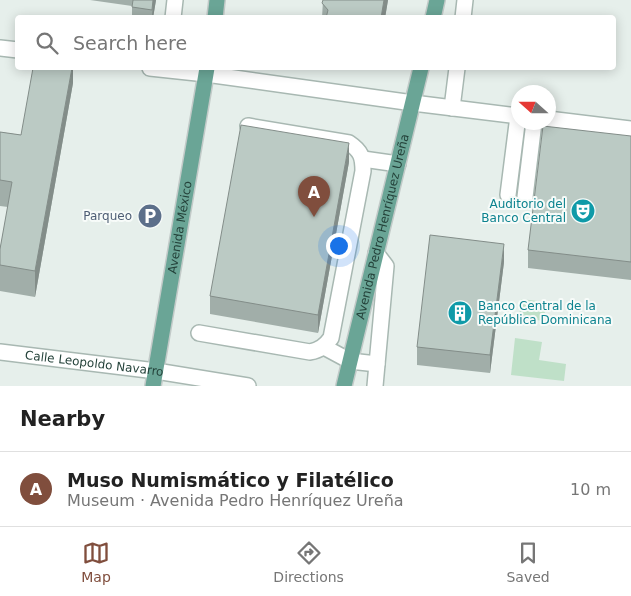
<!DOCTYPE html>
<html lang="en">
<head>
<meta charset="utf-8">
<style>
  :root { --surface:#fff; --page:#f2f2f2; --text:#222; --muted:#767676; --line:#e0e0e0; --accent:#804e3d }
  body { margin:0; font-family:"DejaVu Sans",sans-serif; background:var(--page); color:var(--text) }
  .compass { position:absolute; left:511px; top:85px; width:45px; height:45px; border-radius:50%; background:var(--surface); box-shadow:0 2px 12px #0003; rotate:291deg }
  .you { position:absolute; left:338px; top:245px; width:18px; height:18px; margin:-12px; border:4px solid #fff; border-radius:50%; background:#1a73e8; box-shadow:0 0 0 8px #1a73e833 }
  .badge { display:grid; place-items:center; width:32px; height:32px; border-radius:50%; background:var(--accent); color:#fff; font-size:16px; font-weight:700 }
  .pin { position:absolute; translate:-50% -41px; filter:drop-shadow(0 1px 2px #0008) }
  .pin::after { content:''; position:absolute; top:26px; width:18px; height:15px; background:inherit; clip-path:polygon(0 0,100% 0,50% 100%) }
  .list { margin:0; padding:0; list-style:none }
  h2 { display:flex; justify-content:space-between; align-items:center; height:65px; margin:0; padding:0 20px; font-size:21px }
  h2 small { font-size:16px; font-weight:400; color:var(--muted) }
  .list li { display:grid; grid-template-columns:32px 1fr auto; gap:15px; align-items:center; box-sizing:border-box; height:75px; padding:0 20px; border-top:1px solid var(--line) }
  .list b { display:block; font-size:19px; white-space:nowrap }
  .list p { margin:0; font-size:16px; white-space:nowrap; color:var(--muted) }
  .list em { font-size:16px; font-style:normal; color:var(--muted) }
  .icon { flex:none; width:28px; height:28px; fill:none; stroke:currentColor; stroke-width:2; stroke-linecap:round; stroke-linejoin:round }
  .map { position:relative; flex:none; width:631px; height:386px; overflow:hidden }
  .search { position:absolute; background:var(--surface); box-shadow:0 2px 12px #0003; left:15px; right:15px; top:15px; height:55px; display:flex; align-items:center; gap:12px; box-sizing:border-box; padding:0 18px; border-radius:5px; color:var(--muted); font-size:19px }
  .sheet { height:140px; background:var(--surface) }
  nav { display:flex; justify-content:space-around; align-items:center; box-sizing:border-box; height:70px; border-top:1px solid var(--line); background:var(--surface); font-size:14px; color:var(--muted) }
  nav a { display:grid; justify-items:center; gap:2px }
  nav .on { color:var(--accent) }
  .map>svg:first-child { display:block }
  .green { fill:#bfe0c8 }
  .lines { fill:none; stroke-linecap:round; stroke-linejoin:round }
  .minor-casing { stroke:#a8b8b2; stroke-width:18 }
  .major-casing { stroke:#c2cac8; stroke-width:18 }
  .minor { stroke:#fff; stroke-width:15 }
  .major { stroke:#6aa596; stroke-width:15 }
  .wall { fill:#a1aea9 }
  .shaded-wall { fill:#838d89 }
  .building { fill:#bbcac4; stroke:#838d89 }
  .labels { text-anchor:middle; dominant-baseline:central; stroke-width:4; stroke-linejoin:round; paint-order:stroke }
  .culture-label { font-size:12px; fill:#0d838f; stroke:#f7fbf9; text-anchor:end }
  .service-label { font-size:12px; fill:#4e5e75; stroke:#f7fbf9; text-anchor:end }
  .street-label { font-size:12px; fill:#24423a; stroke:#f7fbf9 }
</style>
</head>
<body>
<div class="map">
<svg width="631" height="386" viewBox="0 0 631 386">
  <rect width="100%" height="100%" fill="#e6efeb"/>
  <path class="green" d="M 521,299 L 546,302 L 544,321 L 519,318 Z
    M 515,338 L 542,342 L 539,360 L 566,364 L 564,381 L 511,375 Z"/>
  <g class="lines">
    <defs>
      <g id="minor">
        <path d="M 173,18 L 175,0"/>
        <path d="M 463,18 L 465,0"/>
        <path d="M 0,48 L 18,50"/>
        <path d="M 150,68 L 206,74 L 413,103 L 518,116"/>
        <path d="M 452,108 L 457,68"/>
        <path d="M 548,119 L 631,129"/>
        <path d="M 363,159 L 398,164"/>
        <path d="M 508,195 L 518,116"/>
        <path d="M 525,197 L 534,122"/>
        <path d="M 199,333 L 310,352 C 320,350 325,346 331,338 L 363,171 C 363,157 361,151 349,143 L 248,126"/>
        <path d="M 324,347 L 350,361 L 377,364"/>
        <path id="s1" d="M 0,352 L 156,371 L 248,386"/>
        <path d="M 375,386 L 386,266 L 376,253"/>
      </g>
      <g id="major">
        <path d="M 215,18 L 217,0"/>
        <path d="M 433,18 L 437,0"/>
        <path id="s2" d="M 153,386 L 207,68"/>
        <path id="s3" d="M 344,386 L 421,68"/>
      </g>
    </defs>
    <use href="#minor" class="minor-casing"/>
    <use href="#major" class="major-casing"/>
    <use href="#minor" class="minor"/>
    <use href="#major" class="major"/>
  </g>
  <path class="wall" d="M 90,0 L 156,0 L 153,18 L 132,18 L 132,6 Z
    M 323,0 L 388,0 L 385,18 L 322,18 Z
    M 73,68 L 73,83 L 35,297 L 0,291 L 0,249 L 8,207 L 0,206 L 0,132 L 21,135 Z
    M 631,136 L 631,280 L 528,268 L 528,250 Z
    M 349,162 L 318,333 L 210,314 L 210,296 Z
    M 504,262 L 490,373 L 417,365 L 417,347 Z"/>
  <path class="shaded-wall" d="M 153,0 L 156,0 L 153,18 L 152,18 Z
    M 384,0 L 388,0 L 385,18 L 381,18 Z
    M 72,68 L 73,68 L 73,83 L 35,297 L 35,271 Z
    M 349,143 L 349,162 L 318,333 L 318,315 Z
    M 504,244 L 504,262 L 490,373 L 490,355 Z"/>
  <path class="building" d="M 133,0 L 153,0 L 152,10 L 132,7 Z
    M 323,0 L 384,0 L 381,18 L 326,18 L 328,10 L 322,3 Z
    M 33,68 L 72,68 L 35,271 L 0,265 L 0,249 L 12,182 L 0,180 L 0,132 L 21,135 Z
    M 241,125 L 349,143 L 318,315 L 210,296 Z
    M 543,126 L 631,136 L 631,262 L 528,250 Z
    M 430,235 L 504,244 L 490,355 L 417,347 Z"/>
  <defs>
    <symbol id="theatre-disc" viewBox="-11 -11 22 22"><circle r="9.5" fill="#0f9aa8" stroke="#f7fbf9"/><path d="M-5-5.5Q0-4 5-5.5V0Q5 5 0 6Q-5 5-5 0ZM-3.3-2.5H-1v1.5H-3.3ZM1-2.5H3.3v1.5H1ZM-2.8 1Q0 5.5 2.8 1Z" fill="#fff"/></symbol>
    <symbol id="parking-disc" viewBox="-11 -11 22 22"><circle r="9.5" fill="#5c6f8a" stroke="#f7fbf9"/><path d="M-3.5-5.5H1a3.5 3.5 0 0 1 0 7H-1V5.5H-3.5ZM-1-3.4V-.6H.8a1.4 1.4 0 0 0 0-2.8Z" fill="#fff"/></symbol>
    <symbol id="building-disc" viewBox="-11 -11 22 22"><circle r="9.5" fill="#0f9aa8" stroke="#f7fbf9"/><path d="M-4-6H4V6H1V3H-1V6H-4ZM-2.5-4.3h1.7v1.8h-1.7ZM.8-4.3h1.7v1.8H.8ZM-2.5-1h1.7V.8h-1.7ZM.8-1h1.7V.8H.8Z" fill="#fff"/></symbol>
  </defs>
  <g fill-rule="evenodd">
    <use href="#theatre-disc" x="569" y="197" width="28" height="28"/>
    <use href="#parking-disc" x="136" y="202" width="28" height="28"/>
    <use href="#building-disc" x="446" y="299" width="28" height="28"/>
  </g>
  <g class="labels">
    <g class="culture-label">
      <text x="566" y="204">Auditorio del<tspan x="566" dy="14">Banco Central</tspan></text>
      <text x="478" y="306" text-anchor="start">Banco Central de la<tspan x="478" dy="14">República Dominicana</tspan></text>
    </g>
    <g class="service-label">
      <text x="132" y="216">Parqueo</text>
    </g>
    <g class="street-label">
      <text stroke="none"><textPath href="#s2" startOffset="161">Avenida México</textPath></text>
      <text stroke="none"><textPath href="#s3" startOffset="164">Avenida Pedro Henríquez Ureña</textPath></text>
      <text stroke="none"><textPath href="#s1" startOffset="95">Calle Leopoldo Navarro</textPath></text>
    </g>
  </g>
</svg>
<svg class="compass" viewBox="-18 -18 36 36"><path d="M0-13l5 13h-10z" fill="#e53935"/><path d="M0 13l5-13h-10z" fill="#767676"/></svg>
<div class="you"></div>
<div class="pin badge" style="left:314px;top:217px">A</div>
<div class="search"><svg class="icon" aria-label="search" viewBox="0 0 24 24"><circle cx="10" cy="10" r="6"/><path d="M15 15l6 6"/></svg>Search here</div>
</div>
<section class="sheet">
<h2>Nearby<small></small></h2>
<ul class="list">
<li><span class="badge">A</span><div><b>Muso Numismático y Filatélico</b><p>Museum · Avenida Pedro Henríquez Ureña</p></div><em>10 m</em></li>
</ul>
</section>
<nav>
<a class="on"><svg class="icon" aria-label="map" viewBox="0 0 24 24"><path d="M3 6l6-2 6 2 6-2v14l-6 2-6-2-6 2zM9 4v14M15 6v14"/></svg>Map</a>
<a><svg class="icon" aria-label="directions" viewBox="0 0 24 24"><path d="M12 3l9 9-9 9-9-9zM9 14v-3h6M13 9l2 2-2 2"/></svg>Directions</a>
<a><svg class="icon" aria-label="saved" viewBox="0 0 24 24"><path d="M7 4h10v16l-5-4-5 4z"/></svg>Saved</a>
</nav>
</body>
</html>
